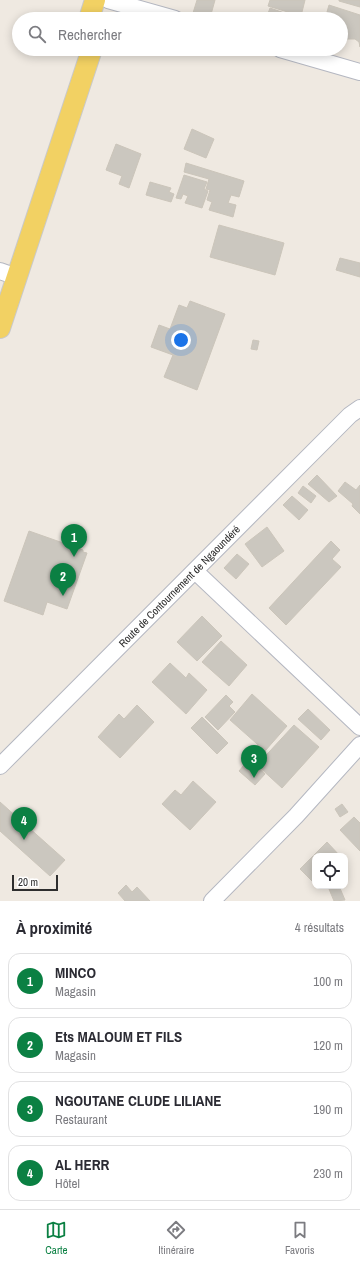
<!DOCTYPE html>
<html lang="fr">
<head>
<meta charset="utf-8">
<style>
  :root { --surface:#fff; --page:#f2f2f3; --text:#2b2b33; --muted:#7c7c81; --line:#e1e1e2; --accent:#0b8043 }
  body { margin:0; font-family:"Archivo Narrow",sans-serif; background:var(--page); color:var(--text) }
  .controls { position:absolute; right:12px; bottom:12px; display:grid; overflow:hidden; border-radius:8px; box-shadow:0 2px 10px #0003 }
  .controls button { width:36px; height:36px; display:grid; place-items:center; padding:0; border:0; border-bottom:1px solid var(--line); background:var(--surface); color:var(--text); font:20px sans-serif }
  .scale { position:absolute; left:12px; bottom:10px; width:46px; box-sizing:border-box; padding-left:4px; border:2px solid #2e2e2e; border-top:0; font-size:11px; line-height:14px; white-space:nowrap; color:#2e2e2e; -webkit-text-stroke:3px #fff; paint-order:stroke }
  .you { position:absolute; left:181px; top:340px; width:14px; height:14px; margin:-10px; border:3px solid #fff; border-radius:50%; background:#1a73e8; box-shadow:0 0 0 6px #1a73e833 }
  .badge { display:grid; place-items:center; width:26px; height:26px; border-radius:50%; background:var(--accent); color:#fff; font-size:13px; font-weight:700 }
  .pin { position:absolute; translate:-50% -33px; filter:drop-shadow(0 1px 2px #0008) }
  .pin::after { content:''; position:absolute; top:21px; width:14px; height:12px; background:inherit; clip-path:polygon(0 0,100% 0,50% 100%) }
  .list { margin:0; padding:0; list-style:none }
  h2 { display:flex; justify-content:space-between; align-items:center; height:52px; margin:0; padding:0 16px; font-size:17px }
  h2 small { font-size:13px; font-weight:400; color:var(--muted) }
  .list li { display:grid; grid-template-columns:26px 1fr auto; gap:12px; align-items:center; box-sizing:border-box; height:56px; margin:0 8px 8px; padding:0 8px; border:1px solid var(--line); border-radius:12px }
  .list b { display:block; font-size:15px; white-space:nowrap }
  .list p { margin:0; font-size:13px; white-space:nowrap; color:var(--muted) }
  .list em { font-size:13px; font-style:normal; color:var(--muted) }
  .icon { flex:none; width:22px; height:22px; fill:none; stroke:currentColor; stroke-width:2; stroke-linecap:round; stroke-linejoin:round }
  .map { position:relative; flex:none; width:360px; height:901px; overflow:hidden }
  .search { position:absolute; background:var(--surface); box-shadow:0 2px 10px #0003; left:12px; right:12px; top:12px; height:44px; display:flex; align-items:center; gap:10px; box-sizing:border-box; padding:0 14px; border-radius:22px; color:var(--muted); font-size:15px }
  .sheet { height:308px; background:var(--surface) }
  nav { display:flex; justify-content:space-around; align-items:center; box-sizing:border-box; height:56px; border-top:1px solid var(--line); background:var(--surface); font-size:11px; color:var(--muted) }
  nav a { display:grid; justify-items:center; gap:2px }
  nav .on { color:var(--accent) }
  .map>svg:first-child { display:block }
  .building { fill:#cbc7bf; stroke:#cbc5ba }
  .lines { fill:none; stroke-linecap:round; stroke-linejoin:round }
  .minor-casing { stroke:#b4b7c1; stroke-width:18 }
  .major-casing { stroke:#c9c9c9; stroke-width:22 }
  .minor { stroke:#fff; stroke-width:16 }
  .major { stroke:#f2d163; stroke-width:20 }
  .labels { text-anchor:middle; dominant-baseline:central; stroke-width:3; stroke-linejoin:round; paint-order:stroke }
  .street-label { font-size:11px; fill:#2e2e2e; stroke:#fff }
</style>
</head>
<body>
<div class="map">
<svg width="360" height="901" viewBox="0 0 360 901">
  <rect width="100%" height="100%" fill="#efe9e1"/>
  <path class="building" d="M 197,0 L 215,0 L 210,18 L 193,13 Z
    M 270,0 L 305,0 L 301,16 L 268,6 Z
    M 339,0 L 360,0 L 360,7 L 339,1 Z
    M 329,5 L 360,15 L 360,47 L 359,42 L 355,39 L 341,39 L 341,19 L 325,19 Z
    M 270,8 L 299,18 L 299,19 L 266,19 Z
    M 192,129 L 214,139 L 206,158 L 184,149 Z
    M 116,144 L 141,154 L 129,188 L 119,184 L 122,176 L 106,170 Z
    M 186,163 L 244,181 L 239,197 L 231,195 L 228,203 L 236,205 L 233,217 L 209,210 L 212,202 L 207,200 L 210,190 L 206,189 L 209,179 L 184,172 Z
    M 184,175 L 207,182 L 204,189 L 208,191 L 202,208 L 185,203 L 188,196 L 183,194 L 181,199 L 176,198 Z
    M 150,182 L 171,188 L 169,192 L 174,194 L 171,202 L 146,195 Z
    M 219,225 L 284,243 L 275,275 L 210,257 Z
    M 340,258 L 360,263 L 360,277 L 336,270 Z
    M 190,301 L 225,314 L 197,390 L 164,377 L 173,355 L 151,347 L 159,325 L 170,329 L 179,305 L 187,308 Z
    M 253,340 L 259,341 L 257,350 L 251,349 Z
    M 317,475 L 337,496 L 329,502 L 308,484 Z
    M 345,482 L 356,490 L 360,485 L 360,514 L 352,506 L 353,504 L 338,491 Z
    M 303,486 L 316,496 L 311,503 L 298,493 Z
    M 292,496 L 308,510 L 299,520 L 283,505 Z
    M 267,527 L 284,551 L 262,567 L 245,544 Z
    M 29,531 L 83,550 L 83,552 L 87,553 L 67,609 L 47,602 L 43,615 L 4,601 Z
    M 331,541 L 340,550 L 332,559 L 341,567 L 286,625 L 269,608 Z
    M 237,554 L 249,564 L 236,579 L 224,568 Z
    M 202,616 L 222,636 L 197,661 L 177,642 Z
    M 221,641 L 247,665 L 229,686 L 202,662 Z
    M 170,663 L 186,678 L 189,673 L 207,690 L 186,714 L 152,682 Z
    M 252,694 L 287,726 L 265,751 L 230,720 Z
    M 226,695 L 233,702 L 229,706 L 235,712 L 218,730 L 205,717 Z
    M 137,705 L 154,722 L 120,758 L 98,737 L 119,714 L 124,719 Z
    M 308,709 L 330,730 L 321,740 L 298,719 Z
    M 202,717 L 228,743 L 217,754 L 191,728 Z
    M 294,725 L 319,747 L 282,788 L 257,765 Z
    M 258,745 L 266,752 L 257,763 L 249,756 Z
    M 249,759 L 265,774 L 255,785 L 239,771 Z
    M 193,781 L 216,802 L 190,830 L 162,804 L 175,790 L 181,795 Z
    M 0,802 L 65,860 L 50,876 L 0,831 Z
    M 342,804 L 348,812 L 340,817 L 335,809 Z
    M 354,817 L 360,823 L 360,851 L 340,830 Z
    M 327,842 L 340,856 L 315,856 L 315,884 L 300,869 Z
    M 126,885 L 132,892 L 137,887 L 150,901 L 125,901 L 118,893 Z
    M 337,886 L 339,886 L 345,900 L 334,901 L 329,889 Z"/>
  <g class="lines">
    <defs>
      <g id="minor">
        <path d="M 108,0 L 175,19"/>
        <path d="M 280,49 L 360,72"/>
        <path d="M 0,271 L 17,277"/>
        <path d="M 195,571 L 360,727"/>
        <path id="s1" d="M 0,766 L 350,415 L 360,408"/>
        <path d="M 212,901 L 296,816 L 360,745"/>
      </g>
      <path id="major" d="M 89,19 L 95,0
        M 0,328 L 92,49"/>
    </defs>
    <use href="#minor" class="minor-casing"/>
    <use href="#major" class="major-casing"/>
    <use href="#minor" class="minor"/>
    <use href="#major" class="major"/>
  </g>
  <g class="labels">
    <g class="street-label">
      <text stroke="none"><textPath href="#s1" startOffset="254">Route de Contournement de Ngaoundéré</textPath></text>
    </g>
  </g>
</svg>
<div class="controls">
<button><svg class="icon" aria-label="locate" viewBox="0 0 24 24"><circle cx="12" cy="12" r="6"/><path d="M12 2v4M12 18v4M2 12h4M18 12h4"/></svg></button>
</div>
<div class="scale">20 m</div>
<div class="you"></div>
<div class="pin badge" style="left:74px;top:557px">1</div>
<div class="pin badge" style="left:63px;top:596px">2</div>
<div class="pin badge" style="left:254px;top:778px">3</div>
<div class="pin badge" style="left:24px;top:840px">4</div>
<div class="search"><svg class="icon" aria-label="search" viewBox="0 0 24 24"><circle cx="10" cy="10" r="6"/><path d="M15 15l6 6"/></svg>Rechercher</div>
</div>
<section class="sheet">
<h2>À proximité<small>4 résultats</small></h2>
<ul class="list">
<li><span class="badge">1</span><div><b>MINCO</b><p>Magasin</p></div><em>100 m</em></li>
<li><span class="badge">2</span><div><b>Ets MALOUM ET FILS</b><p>Magasin</p></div><em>120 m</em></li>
<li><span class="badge">3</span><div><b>NGOUTANE CLUDE LILIANE</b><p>Restaurant</p></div><em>190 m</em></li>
<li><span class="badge">4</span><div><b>AL HERR</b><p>Hôtel</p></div><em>230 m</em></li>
</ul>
</section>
<nav>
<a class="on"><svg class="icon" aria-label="map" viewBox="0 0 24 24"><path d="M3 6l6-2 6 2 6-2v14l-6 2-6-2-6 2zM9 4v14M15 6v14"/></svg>Carte</a>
<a><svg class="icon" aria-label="directions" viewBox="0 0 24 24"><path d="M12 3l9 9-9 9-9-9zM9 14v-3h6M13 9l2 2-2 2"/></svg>Itinéraire</a>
<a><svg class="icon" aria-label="saved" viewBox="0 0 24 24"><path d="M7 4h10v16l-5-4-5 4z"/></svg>Favoris</a>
</nav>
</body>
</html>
